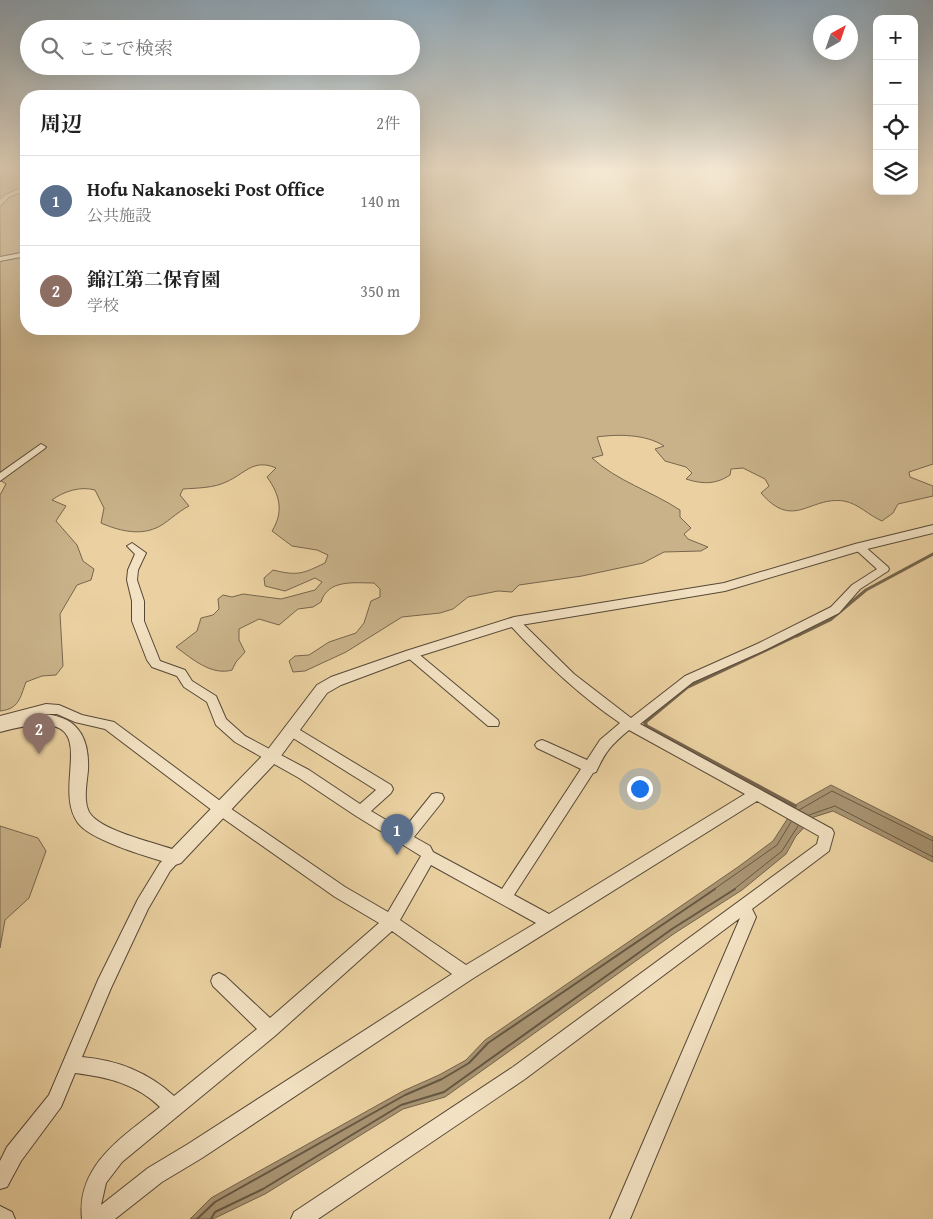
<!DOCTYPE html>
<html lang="ja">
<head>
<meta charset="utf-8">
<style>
  :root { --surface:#fff; --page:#f2f2f2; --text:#222; --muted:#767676; --line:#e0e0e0; --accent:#8f2418 }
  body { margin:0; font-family:"Gentium Book Plus","Noto Serif JP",serif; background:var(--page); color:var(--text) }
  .controls { position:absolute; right:15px; top:15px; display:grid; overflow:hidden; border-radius:10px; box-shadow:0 5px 20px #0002 }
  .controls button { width:45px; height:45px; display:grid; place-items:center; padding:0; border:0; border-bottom:1px solid var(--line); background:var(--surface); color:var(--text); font:25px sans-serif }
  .compass { position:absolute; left:813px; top:15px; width:45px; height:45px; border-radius:50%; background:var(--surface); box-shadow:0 5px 20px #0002; rotate:40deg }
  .you { position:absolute; left:639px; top:788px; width:18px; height:18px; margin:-12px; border:4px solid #fff; border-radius:50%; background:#1a73e8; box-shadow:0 0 0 8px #1a73e833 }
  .badge { display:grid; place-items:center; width:32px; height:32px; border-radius:50%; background:var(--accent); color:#fff; font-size:16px; font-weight:700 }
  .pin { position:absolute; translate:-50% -41px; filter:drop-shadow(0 1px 2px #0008) }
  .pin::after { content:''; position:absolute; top:26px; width:18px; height:15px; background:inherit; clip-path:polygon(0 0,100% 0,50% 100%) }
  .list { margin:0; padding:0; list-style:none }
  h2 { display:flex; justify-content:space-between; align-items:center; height:65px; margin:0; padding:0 20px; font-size:21px }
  h2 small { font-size:16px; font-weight:400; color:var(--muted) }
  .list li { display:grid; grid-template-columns:32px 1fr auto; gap:15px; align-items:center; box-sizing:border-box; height:90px; padding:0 20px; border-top:1px solid var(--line) }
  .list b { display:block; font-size:19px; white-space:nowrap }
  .list p { margin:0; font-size:16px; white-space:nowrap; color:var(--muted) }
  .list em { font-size:16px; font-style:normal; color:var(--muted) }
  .icon { flex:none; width:28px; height:28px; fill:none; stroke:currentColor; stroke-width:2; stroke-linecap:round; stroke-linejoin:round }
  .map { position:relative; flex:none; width:933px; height:1219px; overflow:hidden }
  .search { position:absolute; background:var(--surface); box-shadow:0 5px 20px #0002; left:20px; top:20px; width:400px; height:55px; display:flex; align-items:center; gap:12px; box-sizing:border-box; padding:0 18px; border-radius:28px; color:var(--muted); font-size:19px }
  .panel { position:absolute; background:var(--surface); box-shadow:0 5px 20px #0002; left:20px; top:90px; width:400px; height:245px; border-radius:20px }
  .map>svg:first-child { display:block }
  .green { fill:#c9b289; stroke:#77664e }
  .water { fill:#a89371; stroke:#74634c }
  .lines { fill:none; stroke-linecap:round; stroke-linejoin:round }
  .shore-far1 { stroke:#665742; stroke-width:1 }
  .shore { stroke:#665742; stroke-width:2 }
  .stream-far1 { stroke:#74634c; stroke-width:3 }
  .stream { stroke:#74634c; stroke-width:4 }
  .minor-casing { stroke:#564837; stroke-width:2 }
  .tertiary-casing { stroke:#564837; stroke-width:2 }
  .minor { fill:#f2e1c2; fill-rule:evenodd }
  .tertiary { fill:#f2e1c2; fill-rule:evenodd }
</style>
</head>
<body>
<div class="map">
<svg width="933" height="1219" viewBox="0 0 933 1219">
  <rect width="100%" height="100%" fill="#ebd1a1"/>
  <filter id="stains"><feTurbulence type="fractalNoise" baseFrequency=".004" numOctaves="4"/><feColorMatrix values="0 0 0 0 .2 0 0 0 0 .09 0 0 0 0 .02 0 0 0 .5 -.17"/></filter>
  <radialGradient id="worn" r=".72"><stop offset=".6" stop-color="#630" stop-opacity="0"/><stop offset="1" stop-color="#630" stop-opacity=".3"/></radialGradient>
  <path class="green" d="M 0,169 L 26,169 L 26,329 L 414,329 L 414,169 L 877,169 L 877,191 L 914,191 L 914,169 L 933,169 L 933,464 L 909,472 L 910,477 L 933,486 L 933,496 L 898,504 L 893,513 L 882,521 C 868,515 859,504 844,501 C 809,496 794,531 761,493 L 769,486 L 765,479 L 743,468 L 731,469 L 730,475 C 715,485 702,484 686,479 L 692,473 L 686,467 L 665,461 L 655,449 L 664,446 C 646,434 617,434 597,437 L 603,455 L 592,458 C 617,481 651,491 680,510 L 680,517 L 691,528 L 684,534 L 688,539 L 708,547 L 701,551 L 664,552 L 643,563 L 582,576 L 519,585 L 512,592 L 498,591 L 468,597 L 453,609 L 440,613 L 402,617 L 346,652 L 305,671 L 293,672 L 289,661 L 295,656 L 309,655 L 329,642 L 356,633 L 364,623 L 371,601 L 380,597 L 380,589 L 374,583 C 354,583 328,579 321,602 L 313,607 L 298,609 L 279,625 L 259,619 L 239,629 L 239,640 L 245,652 L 236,662 L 232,670 C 212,676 192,659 176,647 L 197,631 L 201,618 L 213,615 L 219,609 L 218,599 L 223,595 L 232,597 L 243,594 L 281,599 L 315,590 L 322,582 L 315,578 L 285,591 L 265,586 L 264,578 L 273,570 C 298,576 302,574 325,563 L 328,555 L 317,550 L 292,546 L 272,531 C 284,512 280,495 267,477 L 276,468 C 253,458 245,474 226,482 C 214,488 197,488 183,489 L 180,495 L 189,506 C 177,512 166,524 156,528 C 138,536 117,530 101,523 L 104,508 L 95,490 C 81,486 64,491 52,500 L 66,506 L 56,521 L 77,545 L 83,561 L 94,569 L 91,580 L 77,585 L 60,614 L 63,666 L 56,675 L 42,676 L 26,682 C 20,698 19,709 0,711 L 0,495 L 6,484 L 0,480 Z
    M 0,826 L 38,838 L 46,851 L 29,898 L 5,920 L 0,948 Z"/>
  <path class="water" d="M 831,785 L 933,837 L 933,862 L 833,811 L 814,817 L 796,836 L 786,854 L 742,890 L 675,933 L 445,1097 L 403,1109 L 265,1194 L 213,1219 L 190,1219 L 211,1198 L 403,1091 L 439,1075 L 466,1060 L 485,1040 L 738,867 L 773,841 L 797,804 Z"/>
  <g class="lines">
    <path class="shore-far1" d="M 799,810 L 832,791 L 933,841
      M 809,815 L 835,806 L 933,857
      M 713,890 L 777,845 L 791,822
      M 733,890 L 782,851 L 798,826"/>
    <path class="shore" d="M 197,1219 L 215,1202 L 405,1095 L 442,1079 L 469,1063 L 488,1043 L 715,889
      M 211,1219 L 215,1212 L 263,1189 L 401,1105 L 444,1092 L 672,929 L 735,889"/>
    <path class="stream-far1" d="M 797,636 L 830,620 L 866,590 L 933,554"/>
    <path class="stream" d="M 795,806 L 646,726 L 645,722 L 687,687 L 799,634"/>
    <defs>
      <path id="minor" d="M 26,186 L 26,190 L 9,197 L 0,206 L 0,200 L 5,195 Z
        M 26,252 L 26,256 L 0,261 L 0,257 Z
        M 41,444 L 46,447 L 44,449 L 0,481 L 0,473 Z
        M 132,543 L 146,553 L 138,570 L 137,580 L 144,601 L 144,621 L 160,661 L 185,670 L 192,681 L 216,696 L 226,719 L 245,736 L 309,770 L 360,804 L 376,790 L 285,733 L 284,730 L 285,727 L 295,727 L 391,785 L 393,789 L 391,793 L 371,811 L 403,830 L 432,794 L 437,793 L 442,794 L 444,798 L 442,802 L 414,837 L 430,846 L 433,852 L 502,889 L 581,769 L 537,748 L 535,745 L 537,742 L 542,740 L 547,742 L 587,760 L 600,740 L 620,723 C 579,695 543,661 510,625 L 508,622 L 510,619 L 518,619 L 574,674 L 631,718 L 685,676 L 757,644 L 831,607 L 852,585 L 877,569 L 855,549 L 854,547 L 855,545 L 863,545 L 888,567 L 889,569 L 888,571 L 860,589 L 839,613 L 765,650 L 693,682 L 640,724 L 832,829 L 834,833 L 829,851 L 752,909 L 756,917 L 630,1219 L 610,1219 L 740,918 L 525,1079 L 318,1219 L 291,1219 L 294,1212 L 513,1067 L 817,844 L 819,836 L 757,801 L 472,979 L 202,1158 L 162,1182 L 115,1219 L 82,1219 C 76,1165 124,1136 160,1107 C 136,1084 108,1077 75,1073 L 61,1107 L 21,1161 L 7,1187 L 0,1189 L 0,1161 L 7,1147 L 49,1095 L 98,980 L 138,899 L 160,863 L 170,854 L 175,852 L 180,854 L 182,858 L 170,871 L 148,909 L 111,988 L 82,1057 C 117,1060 148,1072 174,1096 L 257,1029 L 213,986 L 211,981 L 213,976 L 219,973 L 225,976 L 270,1018 L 379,923 L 335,897 L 217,814 L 105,729 L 75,722 L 57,714 L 46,714 L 0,726 L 0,716 L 46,704 L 59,705 L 82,715 L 114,722 L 227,806 L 345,887 L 388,912 L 421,856 L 356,816 L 299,778 L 235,742 L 216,725 L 207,702 L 184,687 L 177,676 L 152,667 L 147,660 L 132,621 L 132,601 L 127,580 L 128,570 L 135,554 L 127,546 ZM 629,730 L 745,794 L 549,914 L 514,895 L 593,773 L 596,772 C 606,751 610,746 629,730 ZM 431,865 L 536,923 L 466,965 L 400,920 ZM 392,931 L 452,974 L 188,1144 L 148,1168 L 101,1205 L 106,1183 L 122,1162 L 276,1035 Z
        M 411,650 L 415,651 L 498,720 L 499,723 L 498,726 L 488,726 L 407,657 L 405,654 Z
        M 0,1206 L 12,1212 L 15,1219 L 0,1219 Z"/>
      <path id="tertiary" d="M 933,525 L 933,533 L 863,550 L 725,591 L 515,626 L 416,657 L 341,685 L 327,693 L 278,760 L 181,863 L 175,865 C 152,858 91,841 78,823 C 48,782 115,700 0,732 L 0,720 C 46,708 91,710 88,770 C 87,782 83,800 89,812 C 99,830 152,842 172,849 L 266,752 L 317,685 L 331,677 L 406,651 L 514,617 L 724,583 L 855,544 Z"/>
    </defs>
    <use href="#minor" class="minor-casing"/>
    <use href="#tertiary" class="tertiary-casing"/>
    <use href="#minor" class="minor"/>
    <use href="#tertiary" class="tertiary"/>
  </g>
  <linearGradient id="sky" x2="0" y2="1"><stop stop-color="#8ea7b8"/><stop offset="0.5" stop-color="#f6ead5"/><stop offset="1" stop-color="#f6ead5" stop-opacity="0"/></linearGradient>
  <rect width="933" height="340" fill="url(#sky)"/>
  <rect width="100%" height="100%" filter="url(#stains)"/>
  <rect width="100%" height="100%" fill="url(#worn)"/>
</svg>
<div class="controls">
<button>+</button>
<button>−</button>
<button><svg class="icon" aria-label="locate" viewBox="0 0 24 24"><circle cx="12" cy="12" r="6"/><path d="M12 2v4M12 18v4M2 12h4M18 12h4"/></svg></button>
<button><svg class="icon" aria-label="layers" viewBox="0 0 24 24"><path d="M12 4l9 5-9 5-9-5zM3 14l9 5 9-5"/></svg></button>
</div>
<svg class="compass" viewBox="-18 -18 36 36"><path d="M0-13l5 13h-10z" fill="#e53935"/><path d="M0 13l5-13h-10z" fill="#767676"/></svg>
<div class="you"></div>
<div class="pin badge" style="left:397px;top:855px;background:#5c6f8a">1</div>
<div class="pin badge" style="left:39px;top:754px;background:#8d6e63">2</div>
<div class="search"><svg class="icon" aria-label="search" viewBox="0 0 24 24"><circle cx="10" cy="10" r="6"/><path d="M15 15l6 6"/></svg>ここで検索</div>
<section class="panel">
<h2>周辺<small>2件</small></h2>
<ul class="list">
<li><span class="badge" style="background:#5c6f8a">1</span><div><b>Hofu Nakanoseki Post Office</b><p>公共施設</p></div><em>140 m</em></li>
<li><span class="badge" style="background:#8d6e63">2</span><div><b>錦江第二保育園</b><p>学校</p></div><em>350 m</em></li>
</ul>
</section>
</div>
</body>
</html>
